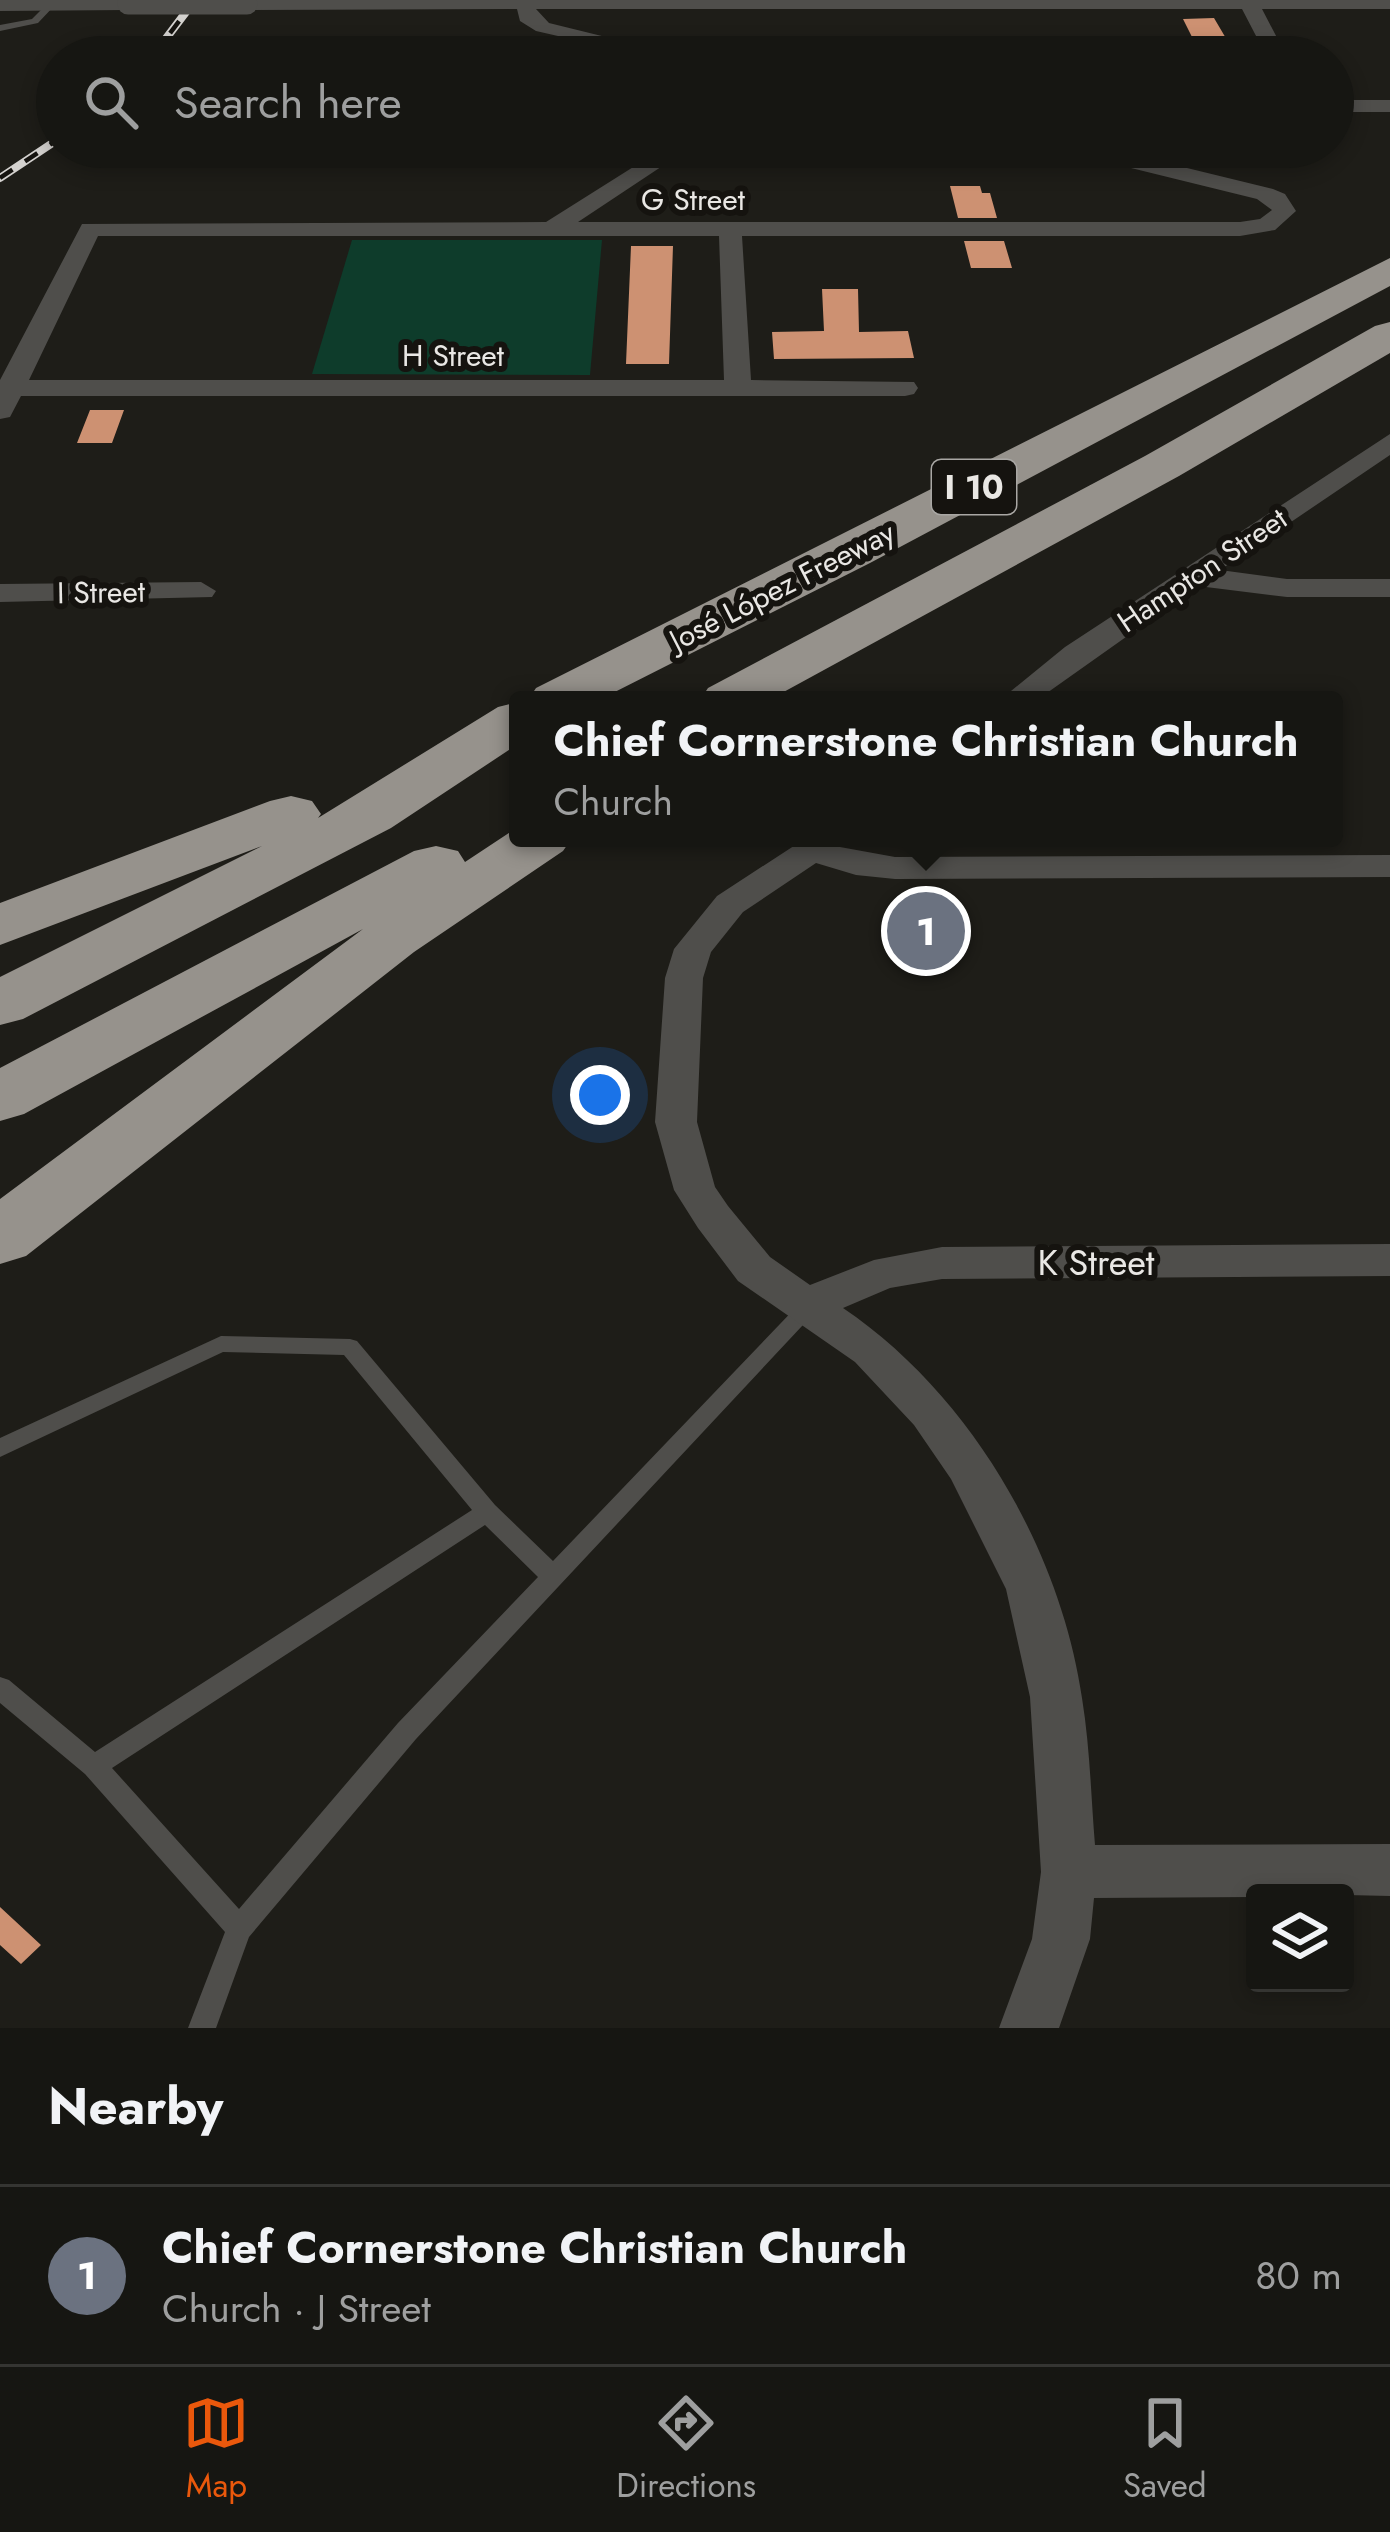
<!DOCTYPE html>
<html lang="en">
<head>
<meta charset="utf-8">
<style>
  :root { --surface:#161612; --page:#1f1f1b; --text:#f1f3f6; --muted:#9e9f9f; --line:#353532; --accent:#ea580c }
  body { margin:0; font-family:Jost,sans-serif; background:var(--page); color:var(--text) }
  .controls { position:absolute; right:36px; bottom:36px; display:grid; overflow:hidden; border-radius:12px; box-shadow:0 6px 18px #0003 }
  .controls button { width:108px; height:108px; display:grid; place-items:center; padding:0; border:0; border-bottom:3px solid var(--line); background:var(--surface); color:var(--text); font:60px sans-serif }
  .you { position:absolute; left:600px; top:1095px; width:42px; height:42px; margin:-30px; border:9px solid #fff; border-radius:50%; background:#1a73e8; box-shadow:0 0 0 18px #1a73e833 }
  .badge { display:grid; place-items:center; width:78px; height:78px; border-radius:50%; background:var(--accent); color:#fff; font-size:39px; font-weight:700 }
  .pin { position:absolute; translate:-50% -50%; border:6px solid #fff; box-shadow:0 3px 12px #0006 }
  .popup { position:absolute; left:509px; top:691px; width:834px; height:156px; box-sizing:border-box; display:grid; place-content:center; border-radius:12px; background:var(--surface); filter:drop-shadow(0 3px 9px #0005); font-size:39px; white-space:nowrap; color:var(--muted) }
  .popup b { font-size:45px; color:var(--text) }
  .popup::after { content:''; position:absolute; left:50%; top:100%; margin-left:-24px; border:24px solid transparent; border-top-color:var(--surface) }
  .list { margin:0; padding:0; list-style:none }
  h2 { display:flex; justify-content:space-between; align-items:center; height:156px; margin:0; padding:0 48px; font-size:51px }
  h2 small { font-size:39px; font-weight:400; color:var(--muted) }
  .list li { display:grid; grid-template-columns:78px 1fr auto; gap:36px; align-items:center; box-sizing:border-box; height:180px; padding:0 48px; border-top:3px solid var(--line) }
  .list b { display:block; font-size:45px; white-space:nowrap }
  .list p { margin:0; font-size:39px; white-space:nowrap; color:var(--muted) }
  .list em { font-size:39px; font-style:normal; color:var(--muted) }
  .icon { flex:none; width:66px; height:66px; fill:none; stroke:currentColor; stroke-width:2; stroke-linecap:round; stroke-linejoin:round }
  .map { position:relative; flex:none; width:1390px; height:2028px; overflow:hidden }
  .search { position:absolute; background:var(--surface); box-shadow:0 6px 18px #0003; left:36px; right:36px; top:36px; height:132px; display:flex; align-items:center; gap:30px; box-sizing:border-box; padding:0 42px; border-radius:66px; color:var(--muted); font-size:45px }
  .sheet { height:336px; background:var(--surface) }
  nav { display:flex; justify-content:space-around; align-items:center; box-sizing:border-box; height:168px; border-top:3px solid var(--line); background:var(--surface); font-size:33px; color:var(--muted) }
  nav a { display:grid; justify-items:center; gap:6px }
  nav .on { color:var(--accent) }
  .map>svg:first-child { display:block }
  .green { fill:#0e3c2b }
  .building { fill:#cd9172 }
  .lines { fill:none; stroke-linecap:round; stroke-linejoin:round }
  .service { fill:#4f4e4b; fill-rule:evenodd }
  .minor { fill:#4f4e4b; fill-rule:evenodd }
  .motorway { fill:#96928c; fill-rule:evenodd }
  .rail-casing { stroke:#d4d2cf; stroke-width:8 }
  .rail { stroke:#15130f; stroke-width:4.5; stroke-dasharray:15; stroke-linecap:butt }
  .minor-bridge { stroke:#4f4e4b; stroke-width:21 }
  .labels { text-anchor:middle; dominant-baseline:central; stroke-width:12; stroke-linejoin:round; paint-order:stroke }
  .far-street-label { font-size:30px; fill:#e9e7e4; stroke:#15130f }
  .shield { fill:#15130f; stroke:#a9a7a4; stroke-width:3 }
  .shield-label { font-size:33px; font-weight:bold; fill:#e9e7e4 }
  .street-label { font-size:36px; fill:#e9e7e4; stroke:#15130f }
</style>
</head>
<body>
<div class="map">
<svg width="1390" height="2028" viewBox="0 0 1390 2028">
  <rect width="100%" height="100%" fill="#1e1d18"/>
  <path class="green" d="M 352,240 L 602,240 L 590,375 L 312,374 Z"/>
  <path class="building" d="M 1214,18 L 1237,57 L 1202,57 L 1183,19 Z
    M 950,186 L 980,186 L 982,193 L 990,193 L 997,218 L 958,218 Z
    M 964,241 L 1004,241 L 1012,268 L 971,268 Z
    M 631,246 L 673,246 L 669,364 L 626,364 Z
    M 822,289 L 858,289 L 859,332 L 908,331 L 914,358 L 774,359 L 772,332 L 824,331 Z
    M 90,410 L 124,410 L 112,443 L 77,443 Z
    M 0,1907 L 41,1945 L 21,1964 L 0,1945 Z"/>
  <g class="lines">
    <path class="service" d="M 48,3 L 55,5 L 38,23 L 0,31 L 0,25 L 32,19 Z
      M 810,1297 L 817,1300 L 820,1305 L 817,1310 L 416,1739 L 249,1937 L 216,2028 L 188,2028 L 225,1932 L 85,1774 L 0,1703 L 0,1677 L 9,1680 L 95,1752 L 472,1510 L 344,1355 L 223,1352 L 0,1457 L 0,1438 L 221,1336 L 350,1339 L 357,1341 L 495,1505 L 553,1561 L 803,1300 ZM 485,1525 L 538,1577 L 398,1723 L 239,1909 L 112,1768 Z"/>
    <path class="minor" d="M 0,0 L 135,0 L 138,4 L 128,10 L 0,11 Z
      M 240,0 L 1390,0 L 1390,9 L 1262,9 L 1287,57 L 1267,57 L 1242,9 L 536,9 L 549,23 L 687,57 L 650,57 L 536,31 L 520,21 L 517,9 L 247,10 L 240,8 Z
      M 1333,100 L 1390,100 L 1390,112 L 1333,112 Z
      M 665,147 L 691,147 L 578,222 L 1240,222 L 1260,219 L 1272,210 L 1257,199 L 1066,152 L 1063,147 L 1101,147 L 1273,189 L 1285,194 L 1296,211 L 1275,230 L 1240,236 L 742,236 L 751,380 L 914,382 L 918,388 L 914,394 L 905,396 L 21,396 L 10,417 L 0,419 L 0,380 L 82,224 L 546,222 ZM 98,236 L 719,236 L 724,380 L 29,380 Z
      M 1390,434 L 1390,455 L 1220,570 L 1287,579 L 1390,579 L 1390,597 L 1287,597 L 1198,586 L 1037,700 L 1000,700 L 1065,647 Z
      M 201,582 L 216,591 L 212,597 L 0,602 L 0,584 Z
      M 806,838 L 848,838 L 840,847 L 895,857 L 1390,855 L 1390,877 L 895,879 L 856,875 L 816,863 L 743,912 L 711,952 L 703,978 L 697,1122 L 715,1187 L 728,1206 L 770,1257 L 810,1285 L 874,1260 L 942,1247 L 1390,1244 L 1390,1276 L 942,1279 L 890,1288 L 843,1308 C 969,1393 1060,1548 1082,1698 C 1090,1747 1091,1797 1095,1845 L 1390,1844 L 1390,1896 L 1255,1893 L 1255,1897 L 1094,1898 L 1090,1939 L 1059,2028 L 999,2028 L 1032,1939 L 1041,1872 L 1030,1697 L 1006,1589 L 951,1479 L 914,1425 L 855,1362 L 738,1281 L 698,1228 L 674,1190 L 655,1122 L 665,978 L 674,949 L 717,896 Z"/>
    <path class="motorway" d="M 1390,258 L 1390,286 L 870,563 L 599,700 L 528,700 L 536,688 Z
      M 1390,322 L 1390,353 L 1179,476 L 769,700 L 700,700 L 708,688 L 1145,456 L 1375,326 Z
      M 518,702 L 518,744 L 391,828 L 23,1019 L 0,1025 L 0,977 L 262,846 L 0,945 L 0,903 L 270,801 L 291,796 L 312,801 L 321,814 L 318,818 L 498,707 Z
      M 518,827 L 518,838 L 572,838 L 563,851 L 414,952 L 26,1256 L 0,1264 L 0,1199 L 363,929 L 24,1114 L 0,1121 L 0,1068 L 414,851 L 436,846 L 458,851 L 465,862 Z"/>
    <defs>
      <path id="rail" d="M 152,57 L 195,0
        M 0,178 L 57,140"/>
    </defs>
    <use href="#rail" class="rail-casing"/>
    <use href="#rail" class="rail"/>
    <path class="minor-bridge" d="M 128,4 L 247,4"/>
  </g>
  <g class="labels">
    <g class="far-street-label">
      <text x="693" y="199">G Street</text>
      <text x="453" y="355">H Street</text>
      <text transform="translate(1202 570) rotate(-34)">Hampton Street</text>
      <text transform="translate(782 586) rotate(-27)">José López Freeway</text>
      <text transform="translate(101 592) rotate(-1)">I Street</text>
    </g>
    <rect class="shield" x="932" y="460" width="84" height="54" rx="9"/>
    <g class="shield-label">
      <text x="974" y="487">I 10</text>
    </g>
    <g class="street-label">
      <text x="1096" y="1262">K Street</text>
    </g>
  </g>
</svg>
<div class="controls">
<button><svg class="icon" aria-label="layers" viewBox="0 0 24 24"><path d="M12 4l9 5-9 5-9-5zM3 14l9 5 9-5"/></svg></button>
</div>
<div class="you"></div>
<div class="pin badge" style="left:926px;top:931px;background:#6b7280">1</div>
<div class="popup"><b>Chief Cornerstone Christian Church</b>Church</div>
<div class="search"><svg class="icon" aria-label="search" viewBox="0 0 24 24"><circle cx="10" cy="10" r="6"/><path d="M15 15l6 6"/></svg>Search here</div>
</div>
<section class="sheet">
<h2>Nearby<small></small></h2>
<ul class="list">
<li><span class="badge" style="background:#6b7280">1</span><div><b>Chief Cornerstone Christian Church</b><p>Church · J Street</p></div><em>80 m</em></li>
</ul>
</section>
<nav>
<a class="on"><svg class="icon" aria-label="map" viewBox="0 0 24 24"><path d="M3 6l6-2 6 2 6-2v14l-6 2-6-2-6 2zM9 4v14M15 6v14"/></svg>Map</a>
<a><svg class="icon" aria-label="directions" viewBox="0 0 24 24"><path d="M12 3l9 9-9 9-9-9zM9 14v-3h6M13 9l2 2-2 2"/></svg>Directions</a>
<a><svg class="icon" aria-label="saved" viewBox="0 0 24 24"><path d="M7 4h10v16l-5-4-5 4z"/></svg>Saved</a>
</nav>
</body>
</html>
